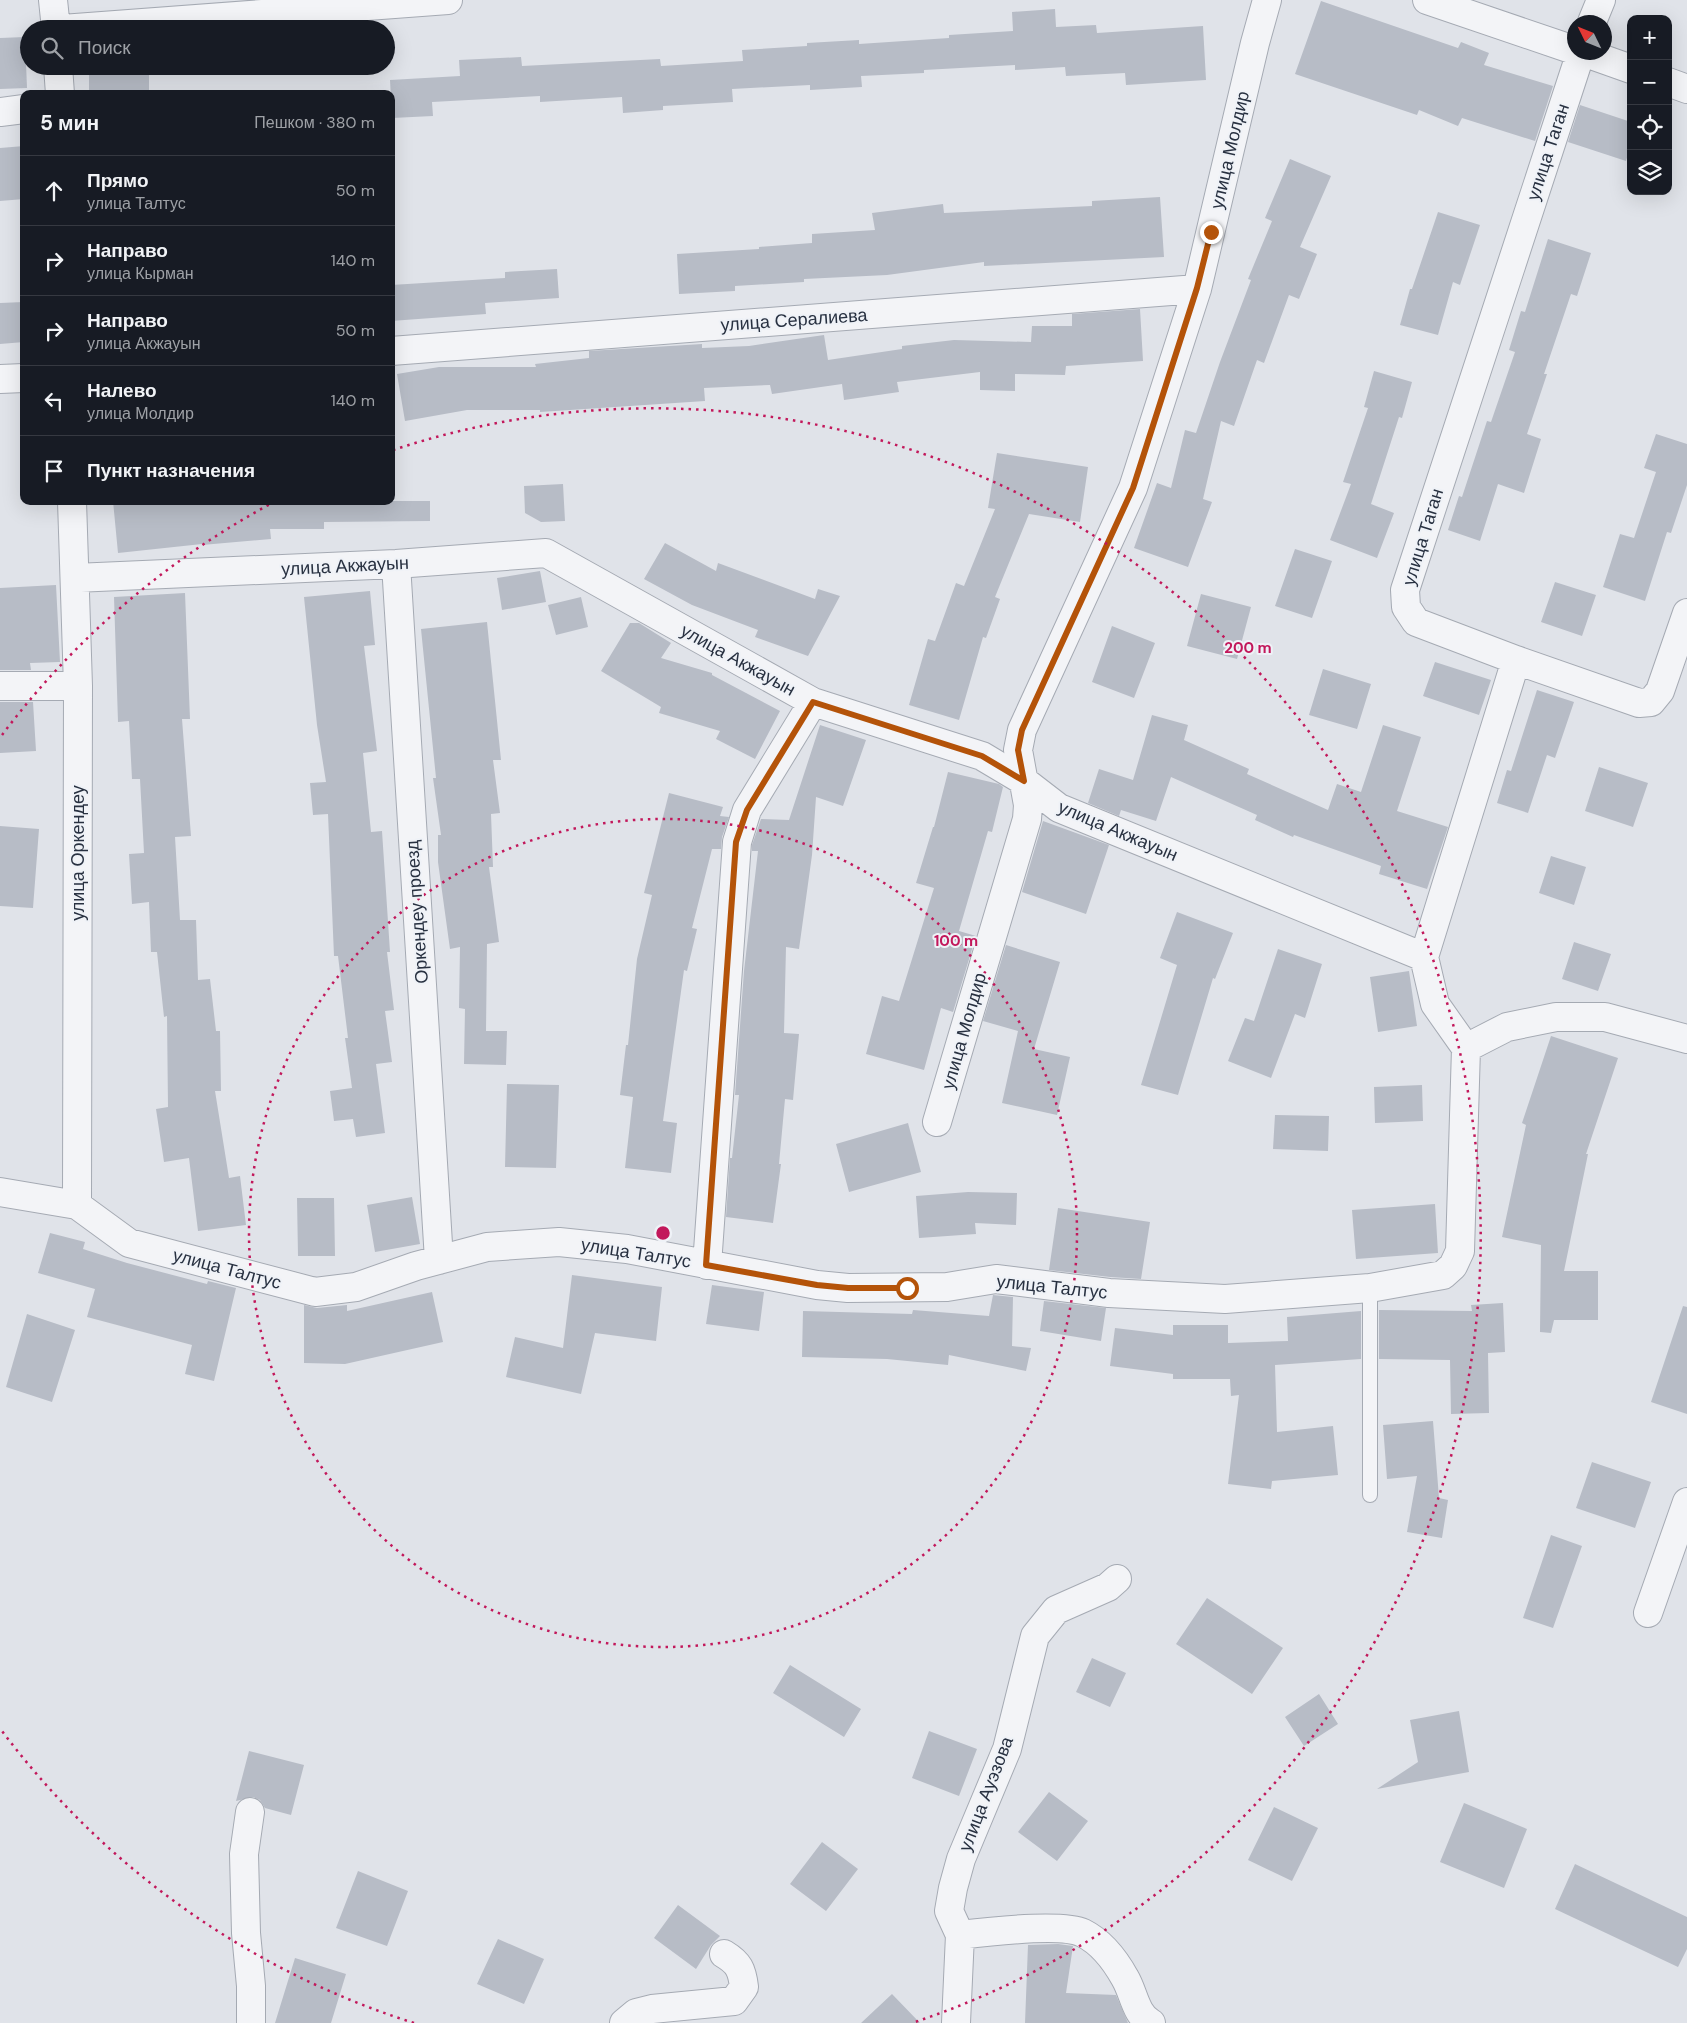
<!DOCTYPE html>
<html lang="ru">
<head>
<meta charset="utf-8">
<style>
  :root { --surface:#171b24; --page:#242831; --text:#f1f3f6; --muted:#9ea1a6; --line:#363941 }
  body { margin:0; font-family:"DM Sans",sans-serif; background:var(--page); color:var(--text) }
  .controls { position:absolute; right:15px; top:15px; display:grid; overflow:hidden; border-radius:10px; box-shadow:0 5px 20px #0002 }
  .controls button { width:45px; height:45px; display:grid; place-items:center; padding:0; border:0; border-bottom:1px solid var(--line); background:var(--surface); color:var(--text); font:25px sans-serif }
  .compass { position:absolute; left:1567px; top:15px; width:45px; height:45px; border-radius:50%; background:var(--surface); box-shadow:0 5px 20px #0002; rotate:313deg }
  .stop { position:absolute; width:15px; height:15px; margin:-11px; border:4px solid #b45309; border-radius:50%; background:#fff }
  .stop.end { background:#b45309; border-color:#fff; box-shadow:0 1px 5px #0008 }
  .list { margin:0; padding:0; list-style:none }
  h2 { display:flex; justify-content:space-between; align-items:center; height:65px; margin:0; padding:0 20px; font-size:21px }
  h2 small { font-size:16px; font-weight:400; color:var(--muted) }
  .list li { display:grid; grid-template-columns:32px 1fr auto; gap:15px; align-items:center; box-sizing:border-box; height:70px; padding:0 20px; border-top:1px solid var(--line) }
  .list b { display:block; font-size:19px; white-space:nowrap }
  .list p { margin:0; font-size:16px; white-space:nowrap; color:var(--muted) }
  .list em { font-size:16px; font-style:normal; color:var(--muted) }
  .icon { flex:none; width:28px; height:28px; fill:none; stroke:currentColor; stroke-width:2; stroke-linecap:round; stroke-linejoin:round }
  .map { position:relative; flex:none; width:1687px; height:2023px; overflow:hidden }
  .search { position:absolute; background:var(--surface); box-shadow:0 5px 20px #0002; left:20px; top:20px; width:375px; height:55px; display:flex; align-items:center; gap:12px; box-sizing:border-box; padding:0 18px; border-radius:28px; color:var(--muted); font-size:19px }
  .panel { position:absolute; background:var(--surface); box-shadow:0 5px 20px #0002; left:20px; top:90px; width:375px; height:415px; border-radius:10px }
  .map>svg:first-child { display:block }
  .building { fill:#b7bcc6 }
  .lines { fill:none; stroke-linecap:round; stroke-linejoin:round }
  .service-casing { stroke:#a5aab3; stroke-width:16 }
  .minor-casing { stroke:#a5aab3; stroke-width:30 }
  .service { stroke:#f3f4f7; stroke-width:14 }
  .minor { stroke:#f3f4f7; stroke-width:28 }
  .route { stroke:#b45309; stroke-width:6 }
  .ring { fill:none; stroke:#c2185b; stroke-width:2.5; stroke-dasharray:2.5 5 }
  .labels { text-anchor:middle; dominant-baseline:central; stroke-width:4; stroke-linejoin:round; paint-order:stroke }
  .street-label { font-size:18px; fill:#283141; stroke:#eff2f7 }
  .centre { fill:#c2185b; stroke:#eff2f7; stroke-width:2.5 }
  .ring-label { font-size:15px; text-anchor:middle; font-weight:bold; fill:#c2185b; stroke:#eff2f7; stroke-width:4; stroke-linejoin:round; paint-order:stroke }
</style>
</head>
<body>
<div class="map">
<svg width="1687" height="2023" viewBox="0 0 1687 2023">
  <rect width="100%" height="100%" fill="#e0e3e9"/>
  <path class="building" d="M 1321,1 L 1458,48 L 1461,42 L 1489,53 L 1484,65 L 1553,86 L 1535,141 L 1462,118 L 1458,126 L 1419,110 L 1417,115 L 1295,74 Z
    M 1055,9 L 1056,27 L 1096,25 L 1097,33 L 1203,26 L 1206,80 L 1126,85 L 1125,73 L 1066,76 L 1065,67 L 1015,70 L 1015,65 L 924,70 L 924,73 L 861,76 L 862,87 L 810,90 L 810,85 L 732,89 L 733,102 L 663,106 L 663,110 L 623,113 L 622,97 L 540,102 L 540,96 L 432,102 L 433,116 L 392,118 L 390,80 L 460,76 L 459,60 L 521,57 L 522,66 L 660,59 L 661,66 L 743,61 L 742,50 L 807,46 L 807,43 L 859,40 L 859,44 L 949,38 L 949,35 L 1013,31 L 1012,12 Z
    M 25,37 L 27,88 L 0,89 L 0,38 Z
    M 89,66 L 149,66 L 149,94 L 89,94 Z
    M 1580,105 L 1631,122 L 1631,145 L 1626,161 L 1568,142 Z
    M 24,146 L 24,199 L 0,201 L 0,148 Z
    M 1290,159 L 1331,176 L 1300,247 L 1317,254 L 1299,299 L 1289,295 L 1264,363 L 1257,360 L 1234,426 L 1221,421 L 1203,499 L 1212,502 L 1188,567 L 1134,548 L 1157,483 L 1171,488 L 1185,430 L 1196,433 L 1220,362 L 1251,280 L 1248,279 L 1272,221 L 1265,218 Z
    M 1160,197 L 1164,257 L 984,266 L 984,262 L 887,275 L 804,279 L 804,282 L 735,286 L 735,291 L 679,294 L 677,254 L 759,249 L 759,247 L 812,243 L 812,234 L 875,230 L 872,213 L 943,204 L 944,213 L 1092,206 L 1092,201 Z
    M 1438,212 L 1480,225 L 1460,285 L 1453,282 L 1438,335 L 1400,325 L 1410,289 L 1412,289 Z
    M 1548,239 L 1591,253 L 1577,296 L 1571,294 L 1544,374 L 1547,374 L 1527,434 L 1541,439 L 1524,493 L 1498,484 L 1480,541 L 1448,530 L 1459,496 L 1462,497 L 1487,421 L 1491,422 L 1515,352 L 1509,350 L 1521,311 L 1525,312 Z
    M 557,269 L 559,298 L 485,303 L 486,314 L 391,321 L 391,285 L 505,278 L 505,272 Z
    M 24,302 L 24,342 L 0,344 L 0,303 Z
    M 1140,309 L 1143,361 L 1066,366 L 1065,375 L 1015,374 L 1015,391 L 980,390 L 980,372 L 897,382 L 899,392 L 844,400 L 842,384 L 772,394 L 770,385 L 704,388 L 705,401 L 540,412 L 540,410 L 467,410 L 405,421 L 397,374 L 439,367 L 536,367 L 535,364 L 589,358 L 589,351 L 702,344 L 702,348 L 749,346 L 824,335 L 828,360 L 902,349 L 902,346 L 954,340 L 1031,342 L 1032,326 L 1072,326 L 1072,314 Z
    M 1374,371 L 1412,382 L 1402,418 L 1399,417 L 1371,504 L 1394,513 L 1377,558 L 1330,540 L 1351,484 L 1343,482 L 1368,408 L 1364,407 Z
    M 1656,434 L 1687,444 L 1687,485 L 1671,533 L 1667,532 L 1645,601 L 1603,587 L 1620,534 L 1634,538 L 1656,472 L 1644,468 Z
    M 997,453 L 1088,467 L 1080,522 L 1029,514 L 995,597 L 1000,599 L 986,638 L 983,637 L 959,720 L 909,705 L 928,639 L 935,641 L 956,583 L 964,586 L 995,509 L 988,508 Z
    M 563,484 L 565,521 L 541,522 L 525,513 L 524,486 Z
    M 113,501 L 430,501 L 430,521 L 324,522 L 324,529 L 270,529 L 271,539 L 202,545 L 202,544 L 118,553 Z
    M 665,543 L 716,571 L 718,563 L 815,599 L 818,589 L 840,596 L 808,656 L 755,637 L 758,630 L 692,605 L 644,579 Z
    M 1295,549 L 1332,561 L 1312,618 L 1275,606 Z
    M 540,571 L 546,602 L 502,610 L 497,578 Z
    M 1555,582 L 1596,595 L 1582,636 L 1541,622 Z
    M 56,585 L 60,662 L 30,663 L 31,670 L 0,670 L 0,588 Z
    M 370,591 L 375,645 L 364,646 L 377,751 L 363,753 L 371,832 L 382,831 L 390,952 L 387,952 L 394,1010 L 385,1011 L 392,1062 L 376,1064 L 385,1133 L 356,1137 L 353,1119 L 334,1121 L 330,1091 L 352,1088 L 345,1038 L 348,1038 L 338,956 L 334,956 L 328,814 L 313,815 L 310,783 L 326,782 L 317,725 L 304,597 Z
    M 185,593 L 190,719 L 182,719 L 191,836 L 175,837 L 180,920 L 196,920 L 198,980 L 210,979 L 216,1031 L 220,1031 L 221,1091 L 215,1091 L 229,1178 L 240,1176 L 246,1225 L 198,1231 L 189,1158 L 164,1162 L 156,1109 L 168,1107 L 167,1016 L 164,1017 L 157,952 L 151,952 L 149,902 L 132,904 L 129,854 L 144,853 L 140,779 L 132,779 L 129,721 L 118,722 L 114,597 Z
    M 1201,594 L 1251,607 L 1237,659 L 1187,646 Z
    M 581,597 L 588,627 L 556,635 L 548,605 Z
    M 487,622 L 501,760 L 493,760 L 500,813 L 491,814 L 493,867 L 489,867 L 499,942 L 487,944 L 486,1031 L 507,1031 L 506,1065 L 464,1064 L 465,1009 L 459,1008 L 460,947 L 450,949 L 438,862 L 438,835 L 441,835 L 433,778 L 436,778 L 421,629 Z
    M 630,623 L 639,623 L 671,643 L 661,658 L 712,673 L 712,675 L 780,711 L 755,759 L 716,739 L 720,731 L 659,713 L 661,707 L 601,671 Z
    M 1112,626 L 1155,643 L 1134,698 L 1092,682 Z
    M 1435,662 L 1491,680 L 1479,715 L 1423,696 Z
    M 1323,669 L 1371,684 L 1357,729 L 1309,715 Z
    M 1537,690 L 1574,702 L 1555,758 L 1547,755 L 1528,813 L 1497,803 L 1507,770 L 1511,771 Z
    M 0,702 L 33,702 L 36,751 L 0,753 Z
    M 1152,715 L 1188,725 L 1184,740 L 1249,769 L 1247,774 L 1328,810 L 1337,784 L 1361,792 L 1383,725 L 1421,737 L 1397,811 L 1448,827 L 1427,889 L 1379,874 L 1381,866 L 1294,835 L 1293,837 L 1255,820 L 1257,815 L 1171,777 L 1156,821 L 1121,810 L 1119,816 L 1088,803 L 1099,769 L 1133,780 Z
    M 820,725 L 866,740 L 843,806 L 816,797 L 812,855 L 799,949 L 786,947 L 784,1033 L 799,1034 L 793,1100 L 785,1099 L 779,1164 L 781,1164 L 773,1223 L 726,1217 L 730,1158 L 732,1158 L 739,1095 L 735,1095 L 744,971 L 758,851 L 752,851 L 752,845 L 761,819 L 789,820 Z
    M 1599,767 L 1648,783 L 1633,827 L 1585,811 Z
    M 948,772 L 999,784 L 1003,787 L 992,832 L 988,831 L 959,931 L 976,936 L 953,1012 L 941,1008 L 924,1070 L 866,1054 L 882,996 L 899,1001 L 934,888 L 916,883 L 933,827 L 934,827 Z
    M 669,793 L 723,807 L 720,816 L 729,817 L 722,837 L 721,849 L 712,849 L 692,928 L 697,929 L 687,971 L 684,970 L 663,1121 L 677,1123 L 671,1173 L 625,1168 L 633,1097 L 620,1095 L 626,1045 L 628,1045 L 637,959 L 652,895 L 644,893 Z
    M 1043,821 L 1109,845 L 1086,914 L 1022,892 Z
    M 0,826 L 39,829 L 33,908 L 0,906 Z
    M 1551,856 L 1586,867 L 1574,905 L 1539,893 Z
    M 1177,912 L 1233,933 L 1215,979 L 1213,978 L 1178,1095 L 1141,1085 L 1177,965 L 1160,958 Z
    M 1574,942 L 1611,954 L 1598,991 L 1562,979 Z
    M 1006,945 L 1060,962 L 1034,1049 L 1070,1057 L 1057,1115 L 1002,1103 L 1018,1031 L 983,1021 Z
    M 1278,949 L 1322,964 L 1305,1018 L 1295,1014 L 1271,1078 L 1228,1061 L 1245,1018 L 1254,1021 Z
    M 1409,971 L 1417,1026 L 1378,1032 L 1370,977 Z
    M 1551,1036 L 1618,1058 L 1586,1154 L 1588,1154 L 1564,1271 L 1598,1271 L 1598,1320 L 1554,1320 L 1551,1333 L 1540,1332 L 1541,1245 L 1502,1237 L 1526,1125 L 1522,1123 Z
    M 507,1084 L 559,1085 L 556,1168 L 505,1167 Z
    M 1422,1085 L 1423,1121 L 1375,1123 L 1374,1087 Z
    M 1275,1115 L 1329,1116 L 1328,1151 L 1273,1149 Z
    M 908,1123 L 921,1172 L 849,1192 L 836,1144 Z
    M 968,1192 L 1017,1193 L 1016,1225 L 975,1223 L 976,1234 L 919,1238 L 916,1196 Z
    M 412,1197 L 420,1244 L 375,1252 L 367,1205 Z
    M 297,1198 L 334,1198 L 335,1256 L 298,1256 Z
    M 1435,1204 L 1438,1253 L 1356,1259 L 1352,1210 Z
    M 1058,1208 L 1150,1222 L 1141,1279 L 1110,1277 L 1049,1270 Z
    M 50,1233 L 85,1242 L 83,1249 L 127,1263 L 207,1284 L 208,1281 L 236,1288 L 214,1381 L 185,1374 L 192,1345 L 87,1317 L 95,1289 L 38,1273 Z
    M 572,1275 L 662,1287 L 656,1341 L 595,1333 L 581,1394 L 506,1377 L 515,1337 L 563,1348 Z
    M 712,1285 L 764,1292 L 759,1331 L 706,1324 Z
    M 432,1292 L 443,1342 L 345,1364 L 304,1363 L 304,1305 L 317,1308 L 347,1305 L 347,1311 Z
    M 993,1295 L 1013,1297 L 1012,1346 L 1031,1348 L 1026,1371 L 949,1355 L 948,1365 L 887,1359 L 802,1357 L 803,1311 L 912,1314 L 913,1310 L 989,1316 Z
    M 1044,1301 L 1106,1308 L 1101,1341 L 1040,1331 Z
    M 1503,1303 L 1505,1352 L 1488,1353 L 1489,1413 L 1451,1414 L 1450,1360 L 1379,1359 L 1379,1310 L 1472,1311 L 1471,1305 Z
    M 1683,1306 L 1687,1307 L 1687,1414 L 1651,1402 Z
    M 1361,1311 L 1361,1359 L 1275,1365 L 1277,1432 L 1333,1426 L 1338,1475 L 1272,1481 L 1271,1489 L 1228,1484 L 1239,1395 L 1231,1396 L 1230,1379 L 1173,1379 L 1173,1374 L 1110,1366 L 1115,1328 L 1173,1335 L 1173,1325 L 1228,1325 L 1228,1343 L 1288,1341 L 1287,1317 Z
    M 27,1314 L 75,1330 L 52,1402 L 6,1387 Z
    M 1433,1421 L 1439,1498 L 1448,1500 L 1442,1538 L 1407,1532 L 1417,1476 L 1387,1479 L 1383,1425 Z
    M 1592,1462 L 1651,1482 L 1635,1528 L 1576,1508 Z
    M 1551,1535 L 1582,1546 L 1553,1628 L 1523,1618 Z
    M 1207,1598 L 1283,1648 L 1252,1694 L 1176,1644 Z
    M 1092,1658 L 1126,1673 L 1110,1707 L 1076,1692 Z
    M 790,1665 L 861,1709 L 844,1737 L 773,1693 Z
    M 1319,1694 L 1338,1724 L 1304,1746 L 1285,1717 Z
    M 1459,1711 L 1469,1772 L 1377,1789 L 1418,1762 L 1410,1720 Z
    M 929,1731 L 977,1749 L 959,1796 L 912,1778 Z
    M 249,1751 L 304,1765 L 291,1815 L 265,1808 L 260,1800 L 253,1797 L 236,1801 Z
    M 1049,1792 L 1088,1821 L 1057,1861 L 1018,1832 Z
    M 1464,1803 L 1527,1829 L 1504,1888 L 1440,1862 Z
    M 1274,1807 L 1318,1828 L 1292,1881 L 1248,1860 Z
    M 822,1842 L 858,1869 L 826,1911 L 790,1884 Z
    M 1575,1864 L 1687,1917 L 1687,1949 L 1678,1967 L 1555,1909 Z
    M 358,1871 L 408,1891 L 387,1946 L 336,1928 Z
    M 678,1905 L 720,1936 L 711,1945 L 696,1969 L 654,1938 Z
    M 498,1939 L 544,1959 L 524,2004 L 477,1984 Z
    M 1058,1944 L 1073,1946 L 1066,1993 L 1116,1995 L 1128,2023 L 1025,2023 L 1028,1945 Z
    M 295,1958 L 346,1974 L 331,2023 L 275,2023 Z
    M 892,1994 L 920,2023 L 861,2023 Z"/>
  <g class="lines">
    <defs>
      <path id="service" d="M 1370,1495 L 1370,1288"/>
      <path id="minor" d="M 53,0 L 56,29
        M 1427,0 L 1574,50
        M 1592,22 L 1601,0
        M 62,29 L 448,0
        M 1583,52 L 1631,69
        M 58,66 L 60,94
        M 1668,82 L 1687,89
        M 0,112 L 24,109
        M 391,351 L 1197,289
        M 0,379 L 24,378
        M 72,501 L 78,686 L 77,1205
        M 396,564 L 439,1260
        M 75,578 L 396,564 L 546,553 L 813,702 L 982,756 L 1024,781 L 1059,808 L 1424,957
        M 1516,660 L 1639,703 L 1651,702 L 1660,691 L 1687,613
        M 0,686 L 78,686
        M 1424,957 L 1516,660 L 1416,622 L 1406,607 L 1405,590 L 1581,52
        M 1466,1048 L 1507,1027 L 1556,1017 L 1605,1017 L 1687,1039
        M 937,1122 L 1027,819 L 1028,805 L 1018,750 L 1022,730 L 1133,488 L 1197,289 L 1255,43 L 1267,0
        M 0,1192 L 77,1205 L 129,1243 L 315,1292 L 356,1287 L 416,1266 L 487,1247 L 559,1242 L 627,1249 L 817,1285 L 848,1288 L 947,1287 L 996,1279 L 1109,1293 L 1225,1299 L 1370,1288 L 1443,1275 L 1453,1266 L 1460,1251 L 1466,1048 L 1435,1004 L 1424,957
        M 707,1265 L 737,842 L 747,810 L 813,702
        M 1648,1613 L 1687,1502
        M 250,1812 L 244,1854 L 246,1933 L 251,1986 L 251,2023
        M 960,1935 C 985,1932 1062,1923 1083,1933 C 1101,1942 1115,1960 1125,1978 C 1134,1993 1135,2014 1151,2023
        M 624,2023 L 636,2013 L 652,2009 L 734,2001 L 744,1987 C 742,1970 739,1963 724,1954
        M 956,2023 L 960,1935 L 949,1911 L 953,1888 L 961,1859 L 1007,1749 L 1035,1636 L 1056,1610 L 1108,1587 L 1117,1579"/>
    </defs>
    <use href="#service" class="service-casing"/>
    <use href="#minor" class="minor-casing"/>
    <use href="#service" class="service"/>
    <use href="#minor" class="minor"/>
  </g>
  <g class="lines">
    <path class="route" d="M 907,1288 L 848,1288 L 817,1285 L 706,1265 L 736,842 L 747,810 L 813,702 L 982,756 L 1024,781 L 1018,750 L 1022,730 L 1133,488 L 1197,288 L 1211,232"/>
  </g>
  <g class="ring">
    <circle cx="663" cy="1233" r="414"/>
    <path d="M414 2023A828 828 0 0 1 2 1731M2 735A828 828 0 0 1 274 502M393 450A828 828 0 1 1 912 2023"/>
  </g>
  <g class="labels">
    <g class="street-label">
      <text transform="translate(1230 150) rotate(-77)">улица Молдир</text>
      <text transform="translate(1548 152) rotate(-72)">улица Таган</text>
      <text transform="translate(794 320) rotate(-4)">улица Сералиева</text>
      <text transform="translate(1423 537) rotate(-73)">улица Таган</text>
      <text transform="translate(345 566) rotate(-3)">улица Акжауын</text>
      <text transform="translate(738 660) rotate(29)">улица Акжауын</text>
      <text transform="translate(1118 831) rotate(23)">улица Акжауын</text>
      <text transform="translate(78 853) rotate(-90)">улица Оркендеу</text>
      <text transform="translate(417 912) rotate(-94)">Оркендеу проезд</text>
      <text transform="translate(964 1031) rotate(-74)">улица Молдир</text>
      <text transform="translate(636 1253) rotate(9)">улица Талтус</text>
      <text transform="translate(227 1269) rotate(15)">улица Талтус</text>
      <text transform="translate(1052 1287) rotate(6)">улица Талтус</text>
      <text transform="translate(986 1794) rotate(-69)">улица Ауэзова</text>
    </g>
  </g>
  <circle cx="663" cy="1233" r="8" class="centre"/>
  <g class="ring-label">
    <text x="1248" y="653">200 m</text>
    <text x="956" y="946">100 m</text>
  </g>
</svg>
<div class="controls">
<button>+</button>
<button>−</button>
<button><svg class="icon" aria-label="locate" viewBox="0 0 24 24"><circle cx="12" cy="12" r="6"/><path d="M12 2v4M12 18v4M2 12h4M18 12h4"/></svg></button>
<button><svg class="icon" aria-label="layers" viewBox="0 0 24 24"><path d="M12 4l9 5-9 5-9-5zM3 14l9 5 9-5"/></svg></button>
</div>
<svg class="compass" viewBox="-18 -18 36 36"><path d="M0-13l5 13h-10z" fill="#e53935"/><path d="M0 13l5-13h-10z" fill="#9ea1a6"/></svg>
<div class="stop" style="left:907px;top:1288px"></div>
<div class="stop end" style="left:1211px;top:232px"></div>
<div class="search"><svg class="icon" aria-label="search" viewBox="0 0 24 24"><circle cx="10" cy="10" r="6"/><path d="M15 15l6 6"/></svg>Поиск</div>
<section class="panel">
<h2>5 мин<small>Пешком · 380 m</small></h2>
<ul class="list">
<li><svg class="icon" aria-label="ahead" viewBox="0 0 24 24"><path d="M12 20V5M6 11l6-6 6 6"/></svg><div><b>Прямо</b><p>улица Талтус</p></div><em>50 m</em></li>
<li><svg class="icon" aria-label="right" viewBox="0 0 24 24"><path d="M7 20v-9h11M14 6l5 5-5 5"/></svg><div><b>Направо</b><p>улица Кырман</p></div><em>140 m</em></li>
<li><svg class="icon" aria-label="right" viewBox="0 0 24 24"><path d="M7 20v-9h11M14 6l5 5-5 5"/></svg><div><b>Направо</b><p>улица Акжауын</p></div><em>50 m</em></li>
<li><svg class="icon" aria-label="left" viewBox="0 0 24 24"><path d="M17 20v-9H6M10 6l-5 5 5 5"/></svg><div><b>Налево</b><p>улица Молдир</p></div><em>140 m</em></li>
<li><svg class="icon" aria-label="arrive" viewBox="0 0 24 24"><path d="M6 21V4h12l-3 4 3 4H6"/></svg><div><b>Пункт назначения</b></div></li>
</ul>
</section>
</div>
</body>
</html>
